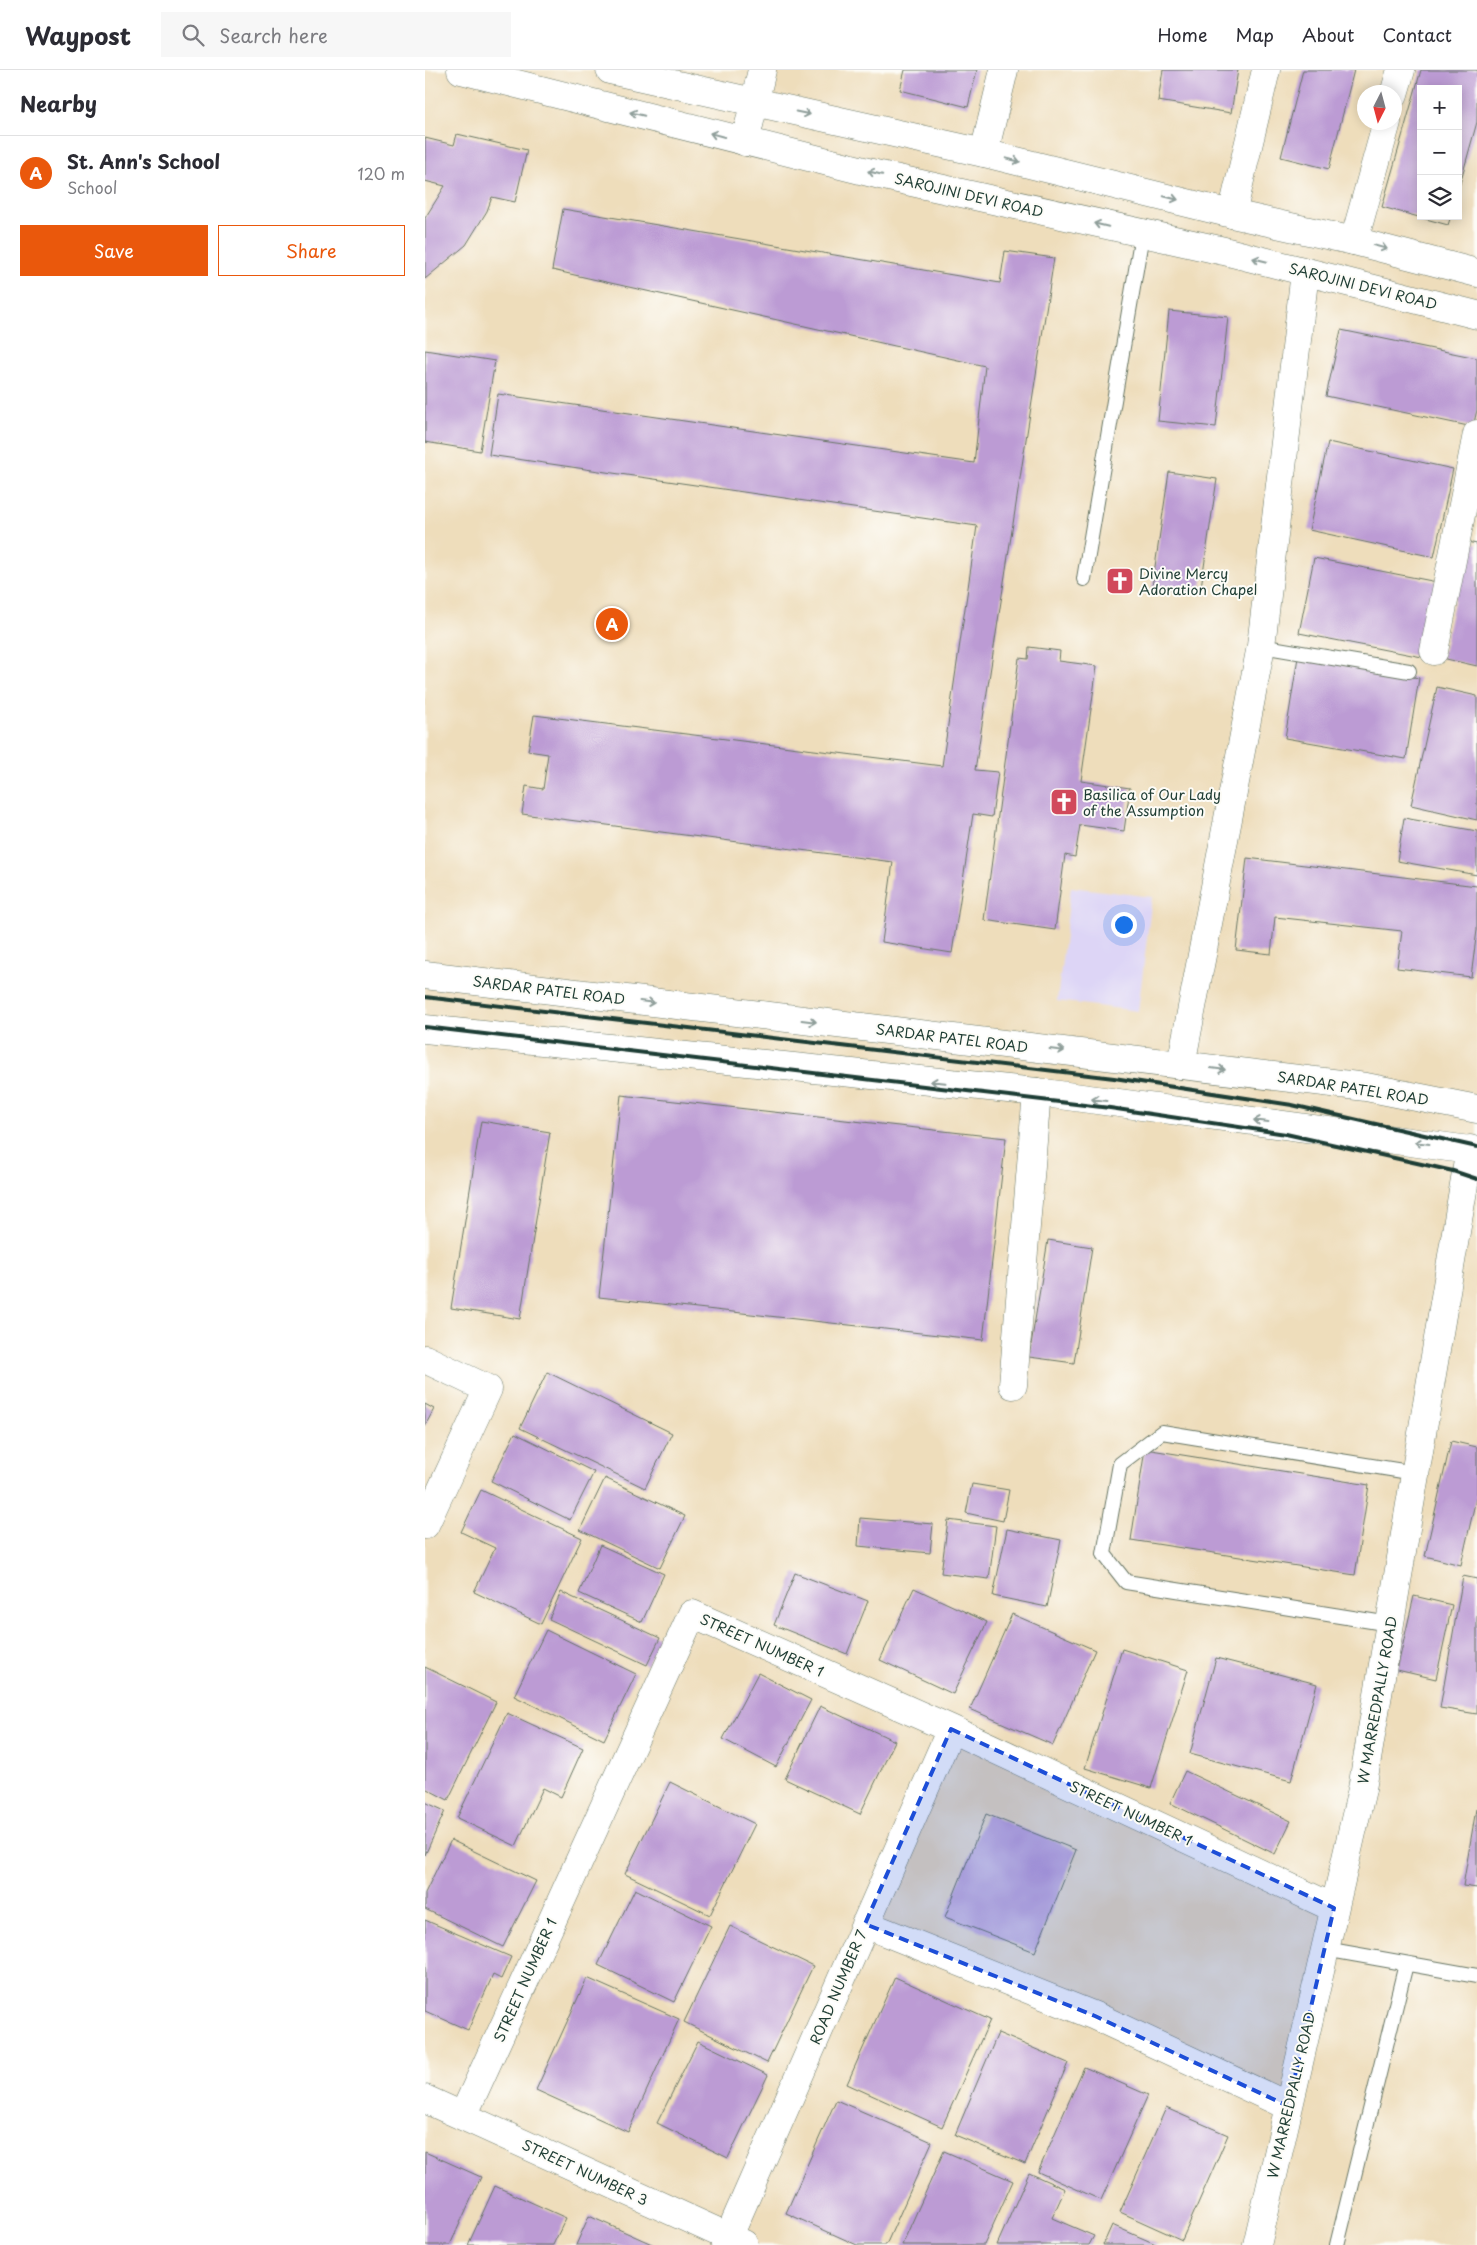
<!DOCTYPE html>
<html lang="en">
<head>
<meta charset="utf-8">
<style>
  :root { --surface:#fff; --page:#f7f7f7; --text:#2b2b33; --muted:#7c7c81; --line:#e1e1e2; --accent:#ea580c }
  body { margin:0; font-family:"Playpen Sans",sans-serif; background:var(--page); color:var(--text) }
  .controls { position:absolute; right:15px; top:15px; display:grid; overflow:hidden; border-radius:0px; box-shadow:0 2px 12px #0003 }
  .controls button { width:45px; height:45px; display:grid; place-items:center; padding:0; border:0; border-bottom:1px solid var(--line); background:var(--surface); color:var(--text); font:25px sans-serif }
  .compass { position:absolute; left:932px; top:15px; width:45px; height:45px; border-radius:50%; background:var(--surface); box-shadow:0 2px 12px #0003; rotate:186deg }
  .you { position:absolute; left:698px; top:854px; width:18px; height:18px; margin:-12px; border:4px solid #fff; border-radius:50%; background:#1a73e8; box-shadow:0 0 0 8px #1a73e833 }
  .badge { display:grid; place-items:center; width:32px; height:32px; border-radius:50%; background:var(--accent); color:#fff; font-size:16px; font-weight:700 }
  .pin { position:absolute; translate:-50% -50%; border:2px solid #fff; box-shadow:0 1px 5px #0006 }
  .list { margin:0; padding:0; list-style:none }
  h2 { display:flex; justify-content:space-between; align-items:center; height:65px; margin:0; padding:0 20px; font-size:21px }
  h2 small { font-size:16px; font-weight:400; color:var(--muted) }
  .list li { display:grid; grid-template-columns:32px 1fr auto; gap:15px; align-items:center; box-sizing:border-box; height:75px; padding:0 20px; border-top:1px solid var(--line) }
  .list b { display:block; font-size:19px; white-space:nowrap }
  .list p { margin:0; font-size:16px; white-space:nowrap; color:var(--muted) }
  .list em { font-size:16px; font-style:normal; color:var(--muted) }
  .actions { display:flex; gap:10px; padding:15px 20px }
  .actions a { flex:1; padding:11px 0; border:1px solid var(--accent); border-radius:0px; text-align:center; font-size:18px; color:var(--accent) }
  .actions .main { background:var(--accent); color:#fff }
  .icon { flex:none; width:28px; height:28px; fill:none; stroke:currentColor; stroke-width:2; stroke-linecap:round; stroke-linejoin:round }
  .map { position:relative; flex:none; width:1052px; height:2175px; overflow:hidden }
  header { display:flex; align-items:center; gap:30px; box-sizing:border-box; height:70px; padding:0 25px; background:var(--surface); border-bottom:1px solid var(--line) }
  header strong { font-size:24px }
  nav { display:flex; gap:28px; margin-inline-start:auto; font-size:18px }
  .search { width:350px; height:45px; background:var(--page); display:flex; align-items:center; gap:12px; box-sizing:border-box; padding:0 18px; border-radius:0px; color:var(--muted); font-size:19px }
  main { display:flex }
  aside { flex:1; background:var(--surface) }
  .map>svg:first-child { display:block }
  .built { fill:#ddd5f6 }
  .building { fill:#bc9bd4 }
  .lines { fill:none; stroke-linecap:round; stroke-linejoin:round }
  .service-casing { stroke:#677563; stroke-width:16 }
  .minor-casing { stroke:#677563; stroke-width:29 }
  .tertiary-casing { stroke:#677563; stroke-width:29 }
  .secondary-casing { stroke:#677563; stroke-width:29 }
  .primary-casing { stroke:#677563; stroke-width:29 }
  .service { stroke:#fff; stroke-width:14 }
  .minor { stroke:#fff; stroke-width:28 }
  .tertiary { stroke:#fff; stroke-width:28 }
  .secondary { stroke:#fff; stroke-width:28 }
  .primary { stroke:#fff; stroke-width:28 }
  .rail { stroke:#1f3d34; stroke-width:4 }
  .oneway { stroke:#8f9e9a }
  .marked { fill:#1d4ed8; fill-opacity:0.2; stroke:#1d4ed8; stroke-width:4; stroke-dasharray:10 6; stroke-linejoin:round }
  .labels { text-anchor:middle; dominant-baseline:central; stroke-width:4; stroke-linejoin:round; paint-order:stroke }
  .street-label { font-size:14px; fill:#1f3d34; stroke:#fdfcf7 }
  .poi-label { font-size:14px; fill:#1f3d34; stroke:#fdfcf7; text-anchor:start }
</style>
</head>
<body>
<header>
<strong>Waypost</strong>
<div class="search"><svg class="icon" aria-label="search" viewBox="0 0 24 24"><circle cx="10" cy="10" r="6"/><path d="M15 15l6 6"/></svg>Search here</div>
<nav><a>Home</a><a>Map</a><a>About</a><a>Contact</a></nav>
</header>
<main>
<aside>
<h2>Nearby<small></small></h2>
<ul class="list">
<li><span class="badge">A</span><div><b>St. Ann's School</b><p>School</p></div><em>120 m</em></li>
</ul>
<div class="actions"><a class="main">Save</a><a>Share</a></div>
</aside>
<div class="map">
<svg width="1052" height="2175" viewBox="0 0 1052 2175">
  <rect width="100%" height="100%" fill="#fdfcf7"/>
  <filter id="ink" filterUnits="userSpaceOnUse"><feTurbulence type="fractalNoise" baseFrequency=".02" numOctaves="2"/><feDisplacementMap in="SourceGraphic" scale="10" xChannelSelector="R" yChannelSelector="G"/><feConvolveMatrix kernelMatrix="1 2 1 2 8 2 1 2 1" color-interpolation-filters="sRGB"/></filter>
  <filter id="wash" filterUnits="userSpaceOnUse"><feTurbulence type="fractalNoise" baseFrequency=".0096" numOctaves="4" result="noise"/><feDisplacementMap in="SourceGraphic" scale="20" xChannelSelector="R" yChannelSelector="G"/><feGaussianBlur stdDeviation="1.12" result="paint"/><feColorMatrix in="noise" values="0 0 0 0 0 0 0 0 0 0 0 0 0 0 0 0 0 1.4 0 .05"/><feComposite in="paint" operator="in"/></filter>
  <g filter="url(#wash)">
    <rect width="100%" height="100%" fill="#edb"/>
    <path class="built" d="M 646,817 L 727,827 L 713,941 L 632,931 Z"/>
    <g id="blocks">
      <path class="building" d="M 480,0 L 552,0 L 543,37 L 475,20 Z
        M 738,0 L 813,0 L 806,43 L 733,31 Z
        M 878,0 L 929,0 L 904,99 L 856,87 Z
        M 996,0 L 1052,0 L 1052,52 L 1034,117 L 1033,19 L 996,19 L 996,146 L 1026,146 L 1023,155 L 957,137 Z
        M 32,64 L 102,80 L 90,132 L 67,127 L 62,141 L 41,175 L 0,209 L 0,148 L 20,116 L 0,111 L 0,68 L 29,75 Z
        M 138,139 L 575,213 L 580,181 L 629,188 L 550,700 L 573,702 L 567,747 L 548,744 L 527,883 L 457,872 L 468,792 L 97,744 L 101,716 L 118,719 L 123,684 L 103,681 L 109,645 L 517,696 L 552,456 L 64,385 L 73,324 L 549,393 L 560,296 L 127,200 Z
        M 744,241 L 803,247 L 791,357 L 733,351 Z
        M 916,260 L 1052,288 L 1052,340 L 1048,357 L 901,326 Z
        M 0,280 L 70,291 L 55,381 L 0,372 Z
        M 903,372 L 1028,399 L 1009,487 L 884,460 Z
        M 744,402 L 792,409 L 775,524 L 727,517 Z
        M 1042,472 L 1052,474 L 1052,596 L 1017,588 Z
        M 889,488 L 1012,512 L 997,587 L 874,563 Z
        M 604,577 L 635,581 L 634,591 L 672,596 L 656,711 L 705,718 L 699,761 L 655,755 L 650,787 L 640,785 L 630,860 L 559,850 L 594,588 L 603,589 Z
        M 873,587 L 994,608 L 981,689 L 860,668 Z
        M 1012,617 L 1052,626 L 1052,750 L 986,735 Z
        M 979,748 L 1052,761 L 1052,805 L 972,791 Z
        M 822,788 L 1052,816 L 1052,860 L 1046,907 L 972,898 L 977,861 L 850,847 L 846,884 L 811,880 Z
        M 196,1025 L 581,1068 L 558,1270 L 174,1227 Z
        M 56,1051 L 125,1062 L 95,1249 L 26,1238 Z
        M 623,1170 L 667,1177 L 649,1293 L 604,1287 Z
        M 122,1302 L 247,1363 L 220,1418 L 95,1358 Z
        M 0,1334 L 9,1339 L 0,1356 Z
        M 90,1363 L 169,1402 L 145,1450 L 66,1411 Z
        M 1026,1371 L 1052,1377 L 1052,1424 L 1036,1495 L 1000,1486 Z
        M 720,1379 L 944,1415 L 930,1505 L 706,1470 Z
        M 180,1408 L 260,1446 L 235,1498 L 155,1460 Z
        M 547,1414 L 584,1420 L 578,1451 L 541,1443 Z
        M 56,1420 L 157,1468 L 116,1554 L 49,1522 L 70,1478 L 36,1462 Z
        M 435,1448 L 508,1454 L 505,1483 L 433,1476 Z
        M 523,1450 L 571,1456 L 564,1509 L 516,1503 Z
        M 582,1459 L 636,1470 L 622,1537 L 568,1526 Z
        M 175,1475 L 239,1504 L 217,1552 L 154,1523 Z
        M 370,1503 L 443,1531 L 422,1584 L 349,1555 Z
        M 1038,1506 L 1052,1509 L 1052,1644 L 1015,1638 Z
        M 489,1518 L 562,1552 L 528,1624 L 455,1590 Z
        M 136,1522 L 235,1568 L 222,1595 L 124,1549 Z
        M 989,1526 L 1027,1535 L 1011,1609 L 972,1600 Z
        M 587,1544 L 670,1580 L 628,1675 L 545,1639 Z
        M 121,1560 L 211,1604 L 179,1670 L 89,1626 Z
        M 697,1579 L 763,1600 L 726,1718 L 660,1698 Z
        M 791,1588 L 892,1614 L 866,1711 L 765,1684 Z
        M 0,1597 L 71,1632 L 23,1730 L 0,1718 Z
        M 333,1603 L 386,1630 L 351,1697 L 298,1669 Z
        M 395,1636 L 470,1671 L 435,1744 L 360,1709 Z
        M 82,1643 L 158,1678 L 136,1727 L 118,1718 L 91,1776 L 32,1748 Z
        M 760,1701 L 866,1751 L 850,1784 L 745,1733 Z
        M 245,1712 L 330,1754 L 285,1845 L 200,1804 Z
        M 0,1732 L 20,1741 L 0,1785 Z
        M 1051,1739 L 1052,1739 L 1052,1818 L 1038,1816 Z
        M 561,1744 L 651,1780 L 610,1882 L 520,1847 Z
        M 26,1770 L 111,1811 L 78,1877 L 0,1839 L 0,1823 Z
        M 210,1819 L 286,1856 L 249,1932 L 173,1895 Z
        M 0,1850 L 86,1887 L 76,1909 L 68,1905 L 43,1960 L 0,1941 Z
        M 305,1856 L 388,1896 L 342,1993 L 259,1952 Z
        M 470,1907 L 565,1950 L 517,2057 L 422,2014 Z
        M 162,1908 L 254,1949 L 203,2062 L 111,2020 Z
        M 573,1963 L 643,1993 L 600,2094 L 530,2065 Z
        M 273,1971 L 343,2005 L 303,2088 L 232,2053 Z
        M 659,1997 L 723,2025 L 676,2130 L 613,2102 Z
        M 411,2030 L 507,2072 L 461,2175 L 432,2175 L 361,2143 Z
        M 741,2038 L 803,2065 L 757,2170 L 695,2142 Z
        M 519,2081 L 588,2111 L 559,2175 L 477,2175 Z
        M 0,2082 L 56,2107 L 25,2175 L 0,2175 Z
        M 604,2103 L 640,2119 L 627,2148 L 669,2166 L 664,2175 L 572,2175 Z
        M 70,2116 L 141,2148 L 128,2175 L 43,2175 Z
        M 164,2146 L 229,2175 L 151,2175 Z
        M 687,2155 L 733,2175 L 678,2175 Z"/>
    </g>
  </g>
  <g filter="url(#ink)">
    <use href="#blocks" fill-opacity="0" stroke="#677563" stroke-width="1"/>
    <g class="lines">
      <defs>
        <path id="service" d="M 659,509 L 717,164
          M 836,576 L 984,601
          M 965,1554 L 701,1512 L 679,1484 L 695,1394 L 737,1362 L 990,1403
          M 900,1879 L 1052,1906
          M 912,2175 L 981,1894"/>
        <path id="minor" d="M 969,24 L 976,0
          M 559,83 L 579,0
          M 807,144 L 841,0
          M 929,171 L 962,52
          M 1009,581 L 1052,364
          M 756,995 L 836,576 L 880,202
          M 0,1289 L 63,1319 L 0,1455
          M 588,1315 L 612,1022
          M 440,1854 L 670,1946 L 863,2036
          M 0,2029 L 319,2174
          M 38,2046 L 267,1544 L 526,1659 L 909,1838
          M 300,2175 L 526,1659
          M 832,2175 L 937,1719 L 1045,1079"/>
        <path id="tertiary" d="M 320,72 L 337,0"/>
        <path id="secondary" d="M 36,0 L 455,105 L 799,181 L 1052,245
          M 185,0 L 559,83 L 807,144 L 929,171 L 1052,203"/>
        <path id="primary" d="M 0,905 L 941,1017 L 1052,1039
          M 0,959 L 612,1022 L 1052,1081"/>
      </defs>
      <use href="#service" class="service-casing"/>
      <use href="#minor" class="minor-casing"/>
      <use href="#tertiary" class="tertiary-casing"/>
      <use href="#secondary" class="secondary-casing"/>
      <use href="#primary" class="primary-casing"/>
      <use href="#service" class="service"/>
      <use href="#minor" class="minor"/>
      <use href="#tertiary" class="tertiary"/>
      <use href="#secondary" class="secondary"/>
      <use href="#primary" class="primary"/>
      <path class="rail" d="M 0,927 L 689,1008 L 867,1035 L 1052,1077
        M 0,957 L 685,1038 L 861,1064 L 1028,1101 L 1052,1109"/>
    </g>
    <defs><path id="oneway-shaft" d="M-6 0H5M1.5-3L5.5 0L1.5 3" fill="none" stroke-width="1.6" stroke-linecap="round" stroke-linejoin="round" transform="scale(1.25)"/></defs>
    <g class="oneway">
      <use href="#oneway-shaft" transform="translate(378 43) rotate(12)"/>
      <use href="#oneway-shaft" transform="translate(212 44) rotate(-166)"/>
      <use href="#oneway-shaft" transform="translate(292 65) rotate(-165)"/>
      <use href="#oneway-shaft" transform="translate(588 90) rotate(14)"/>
      <use href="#oneway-shaft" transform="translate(450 103) rotate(-166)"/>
      <use href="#oneway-shaft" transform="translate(746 128) rotate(14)"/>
      <use href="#oneway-shaft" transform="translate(676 155) rotate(-167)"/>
      <use href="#oneway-shaft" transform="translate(955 177) rotate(15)"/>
      <use href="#oneway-shaft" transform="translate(835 190) rotate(-166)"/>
      <use href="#oneway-shaft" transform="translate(222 932) rotate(7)"/>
      <use href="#oneway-shaft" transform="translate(384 951) rotate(7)"/>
      <use href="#oneway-shaft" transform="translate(632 980) rotate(7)"/>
      <use href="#oneway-shaft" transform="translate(793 999) rotate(7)"/>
      <use href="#oneway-shaft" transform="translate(513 1012) rotate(-174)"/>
      <use href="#oneway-shaft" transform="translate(674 1030) rotate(-173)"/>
      <use href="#oneway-shaft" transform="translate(836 1051) rotate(-173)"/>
      <use href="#oneway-shaft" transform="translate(997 1073) rotate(-173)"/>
    </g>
  </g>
  <path class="marked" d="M 526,1659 L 909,1838 L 863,2036 L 670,1946 L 440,1854 Z"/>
  <defs>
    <symbol id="church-square" viewBox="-11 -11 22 22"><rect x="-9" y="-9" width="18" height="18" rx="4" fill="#d1495b" stroke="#fdfcf7"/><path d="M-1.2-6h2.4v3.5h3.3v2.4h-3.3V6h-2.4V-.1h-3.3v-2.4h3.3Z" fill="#fff"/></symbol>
  </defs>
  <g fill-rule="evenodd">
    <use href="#church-square" x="679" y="495" width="32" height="32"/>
    <use href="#church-square" x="623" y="716" width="32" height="32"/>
  </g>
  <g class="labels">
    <g class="street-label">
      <text transform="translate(544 125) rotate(13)">SAROJINI DEVI ROAD</text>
      <text transform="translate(938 216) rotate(14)">SAROJINI DEVI ROAD</text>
      <text transform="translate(124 920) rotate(7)">SARDAR PATEL ROAD</text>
      <text transform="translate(527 968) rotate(7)">SARDAR PATEL ROAD</text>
      <text transform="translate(928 1018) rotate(9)">SARDAR PATEL ROAD</text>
      <text transform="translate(337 1575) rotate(24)">STREET NUMBER 1</text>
      <text transform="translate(952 1630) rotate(-80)">W MARREDPALLY ROAD</text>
      <text transform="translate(706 1743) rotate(25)">STREET NUMBER 1</text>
      <text transform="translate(100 1910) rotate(-66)">STREET NUMBER 1</text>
      <text transform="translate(413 1917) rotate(-67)">ROAD NUMBER 7</text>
      <text transform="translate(866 2025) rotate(-77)">W MARREDPALLY ROAD</text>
      <text transform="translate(160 2102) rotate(25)">STREET NUMBER 3</text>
    </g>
    <g class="poi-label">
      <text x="714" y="503">Divine Mercy<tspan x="714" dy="16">Adoration Chapel</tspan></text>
      <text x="658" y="724">Basilica of Our Lady<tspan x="658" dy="16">of the Assumption</tspan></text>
    </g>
  </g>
</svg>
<div class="controls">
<button>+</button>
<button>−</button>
<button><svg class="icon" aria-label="layers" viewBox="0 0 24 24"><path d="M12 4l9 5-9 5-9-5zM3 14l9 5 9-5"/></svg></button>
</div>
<svg class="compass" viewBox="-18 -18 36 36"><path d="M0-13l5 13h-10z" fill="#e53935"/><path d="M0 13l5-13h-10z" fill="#7c7c81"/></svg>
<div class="you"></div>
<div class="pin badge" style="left:187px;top:554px">A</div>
</div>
</main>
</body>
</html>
